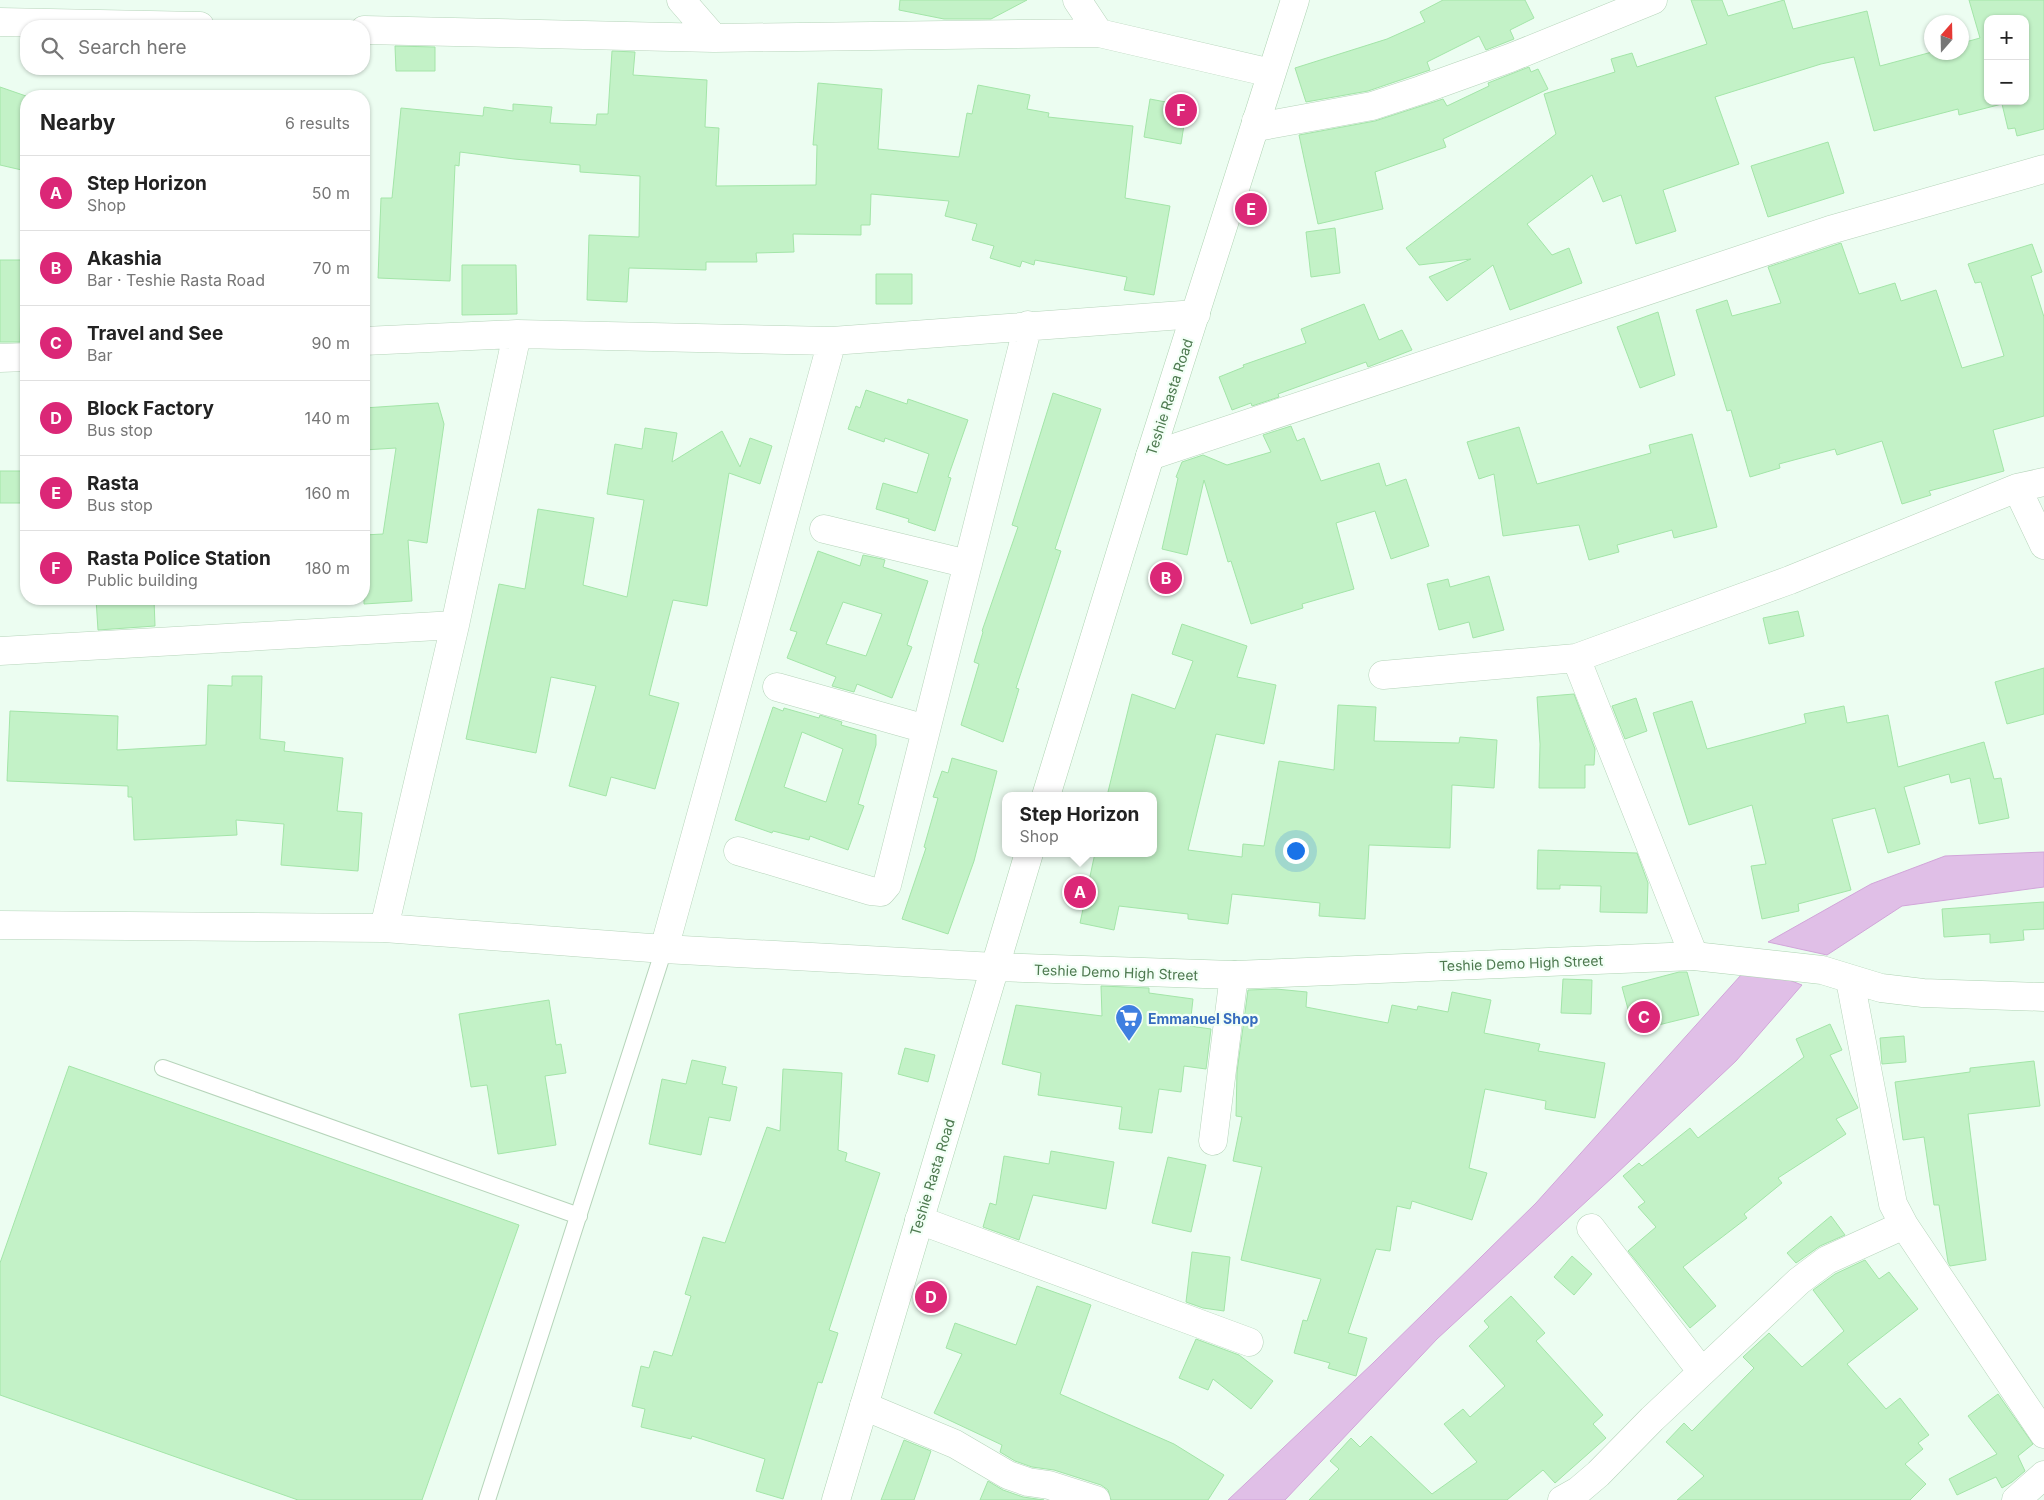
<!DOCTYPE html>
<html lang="en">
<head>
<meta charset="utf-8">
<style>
  :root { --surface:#fff; --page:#f6f6f6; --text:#222; --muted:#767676; --line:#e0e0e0; --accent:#db2777 }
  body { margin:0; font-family:Inter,sans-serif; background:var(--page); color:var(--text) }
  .controls { position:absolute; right:15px; top:15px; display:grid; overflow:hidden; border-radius:10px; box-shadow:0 1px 4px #0004 }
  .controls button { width:45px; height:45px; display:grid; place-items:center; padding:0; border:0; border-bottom:1px solid var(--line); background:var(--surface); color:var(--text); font:25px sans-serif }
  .compass { position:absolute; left:1924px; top:15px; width:45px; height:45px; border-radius:50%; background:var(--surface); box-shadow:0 1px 4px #0004; rotate:20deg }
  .you { position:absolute; left:1295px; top:850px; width:18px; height:18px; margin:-12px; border:4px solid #fff; border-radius:50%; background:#1a73e8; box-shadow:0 0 0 8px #1a73e833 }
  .badge { display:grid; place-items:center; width:32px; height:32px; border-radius:50%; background:var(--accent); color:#fff; font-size:16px; font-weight:700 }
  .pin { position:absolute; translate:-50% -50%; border:2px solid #fff; box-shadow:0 1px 5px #0006 }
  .popup { position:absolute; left:1002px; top:792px; width:155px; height:65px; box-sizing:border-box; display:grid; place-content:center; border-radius:10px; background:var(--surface); filter:drop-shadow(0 1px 4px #0005); font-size:16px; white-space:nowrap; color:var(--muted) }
  .popup b { font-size:19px; color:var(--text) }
  .popup::after { content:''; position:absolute; left:50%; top:100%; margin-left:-10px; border:10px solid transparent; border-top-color:var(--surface) }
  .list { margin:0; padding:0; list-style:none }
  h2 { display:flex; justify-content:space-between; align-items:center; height:65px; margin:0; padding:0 20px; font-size:21px }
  h2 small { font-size:16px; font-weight:400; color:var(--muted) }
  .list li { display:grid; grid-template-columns:32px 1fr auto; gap:15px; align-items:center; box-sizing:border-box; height:75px; padding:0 20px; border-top:1px solid var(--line) }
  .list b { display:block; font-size:19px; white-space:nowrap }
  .list p { margin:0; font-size:16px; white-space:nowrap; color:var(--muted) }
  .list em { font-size:16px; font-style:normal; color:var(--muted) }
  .icon { flex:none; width:28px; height:28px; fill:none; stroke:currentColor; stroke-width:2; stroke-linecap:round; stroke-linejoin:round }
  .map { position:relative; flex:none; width:2044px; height:1500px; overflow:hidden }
  .search { position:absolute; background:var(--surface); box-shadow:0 1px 4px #0004; left:20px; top:20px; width:350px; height:55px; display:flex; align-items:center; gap:12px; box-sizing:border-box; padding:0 18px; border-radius:20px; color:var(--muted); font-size:19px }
  .panel { position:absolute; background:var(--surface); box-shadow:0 1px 4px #0004; left:20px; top:90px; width:350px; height:515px; border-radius:20px }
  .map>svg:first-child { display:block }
  .water { fill:#e0bfe7; stroke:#d1a5d9 }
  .building { fill:#c3f2c7; stroke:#a3e5a8; fill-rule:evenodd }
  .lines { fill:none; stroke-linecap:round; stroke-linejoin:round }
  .lane-casing { stroke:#b6d4ba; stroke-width:18 }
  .street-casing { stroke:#b6d4ba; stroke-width:29 }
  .secondary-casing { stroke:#aed3b2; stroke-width:29 }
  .lane { stroke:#fff; stroke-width:16 }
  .street { stroke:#fff; stroke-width:28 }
  .secondary { stroke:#fff; stroke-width:28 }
  .labels { text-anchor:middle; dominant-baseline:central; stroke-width:4.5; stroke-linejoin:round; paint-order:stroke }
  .street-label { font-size:14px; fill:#4d794f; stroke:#f2fff6 }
  .shop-label { font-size:14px; font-weight:bold; fill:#366cbe; stroke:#f2fff6; text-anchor:start }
</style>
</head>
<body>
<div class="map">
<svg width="2044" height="1500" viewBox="0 0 2044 1500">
  <rect width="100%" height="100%" fill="#ecfdf1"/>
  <path class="water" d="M 2044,852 L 2044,887 L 1902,906 L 1827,955 L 1768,942 L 1871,884 L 1945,856 Z
    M 1750,965 L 1802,985 L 1736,1061 L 1614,1176 L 1437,1339 L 1285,1500 L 1228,1500 L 1373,1363 L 1536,1203 Z"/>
  <path class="building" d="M 900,0 L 1027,0 L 991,19 L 944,19 L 899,10 Z
    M 1443,0 L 1525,0 L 1534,18 L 1510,30 L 1514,39 L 1504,43 L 1486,50 L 1479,36 L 1427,62 L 1430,70 L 1368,91 L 1306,102 L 1295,68 L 1387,39 L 1425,22 L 1420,12 Z
    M 1691,0 L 1722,0 L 1728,16 L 1784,0 L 1793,29 L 1867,11 L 1880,66 L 1932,52 L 1962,52 L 1962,43 L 1980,38 L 1969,0 L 2044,0 L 2044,129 L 2017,136 L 2015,128 L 2008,129 L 2002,104 L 1959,115 L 1958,109 L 1874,131 L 1854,57 L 1821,64 L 1715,97 L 1739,164 L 1663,190 L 1676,231 L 1636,244 L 1621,195 L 1603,202 L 1592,175 L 1527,224 L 1552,255 L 1569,248 L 1582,283 L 1510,310 L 1493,265 L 1447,301 L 1429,277 L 1471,259 L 1419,265 L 1406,248 L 1556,134 L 1544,94 L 1615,72 L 1611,59 L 1632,53 L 1637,67 L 1707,44 ZM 1988,19 L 2025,19 L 2025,101 L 1988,101 Z
    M 395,46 L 435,47 L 435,71 L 396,71 Z
    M 612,51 L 635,52 L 633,75 L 707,80 L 705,127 L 719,128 L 716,186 L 816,185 L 817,145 L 813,145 L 818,83 L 882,89 L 878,149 L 959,157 L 967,113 L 972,114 L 978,85 L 1030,95 L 1027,109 L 1049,113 L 1048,117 L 1133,126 L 1125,198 L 1170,206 L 1154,295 L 1124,290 L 1127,277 L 1035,260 L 1034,265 L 1022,261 L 1020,267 L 990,258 L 994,246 L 972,240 L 977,224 L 945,216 L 949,201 L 871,194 L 870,225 L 861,225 L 861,235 L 793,234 L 794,252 L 756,253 L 757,262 L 706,262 L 706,270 L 629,268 L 627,302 L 587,300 L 589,235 L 639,237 L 640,176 L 580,172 L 580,165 L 514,159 L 460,152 L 459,166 L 455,165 L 450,281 L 378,278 L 381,198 L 392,198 L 401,108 L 483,116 L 484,107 L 513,111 L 513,104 L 552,107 L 550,123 L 596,125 L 597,114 L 608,114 Z
    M 1529,67 L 1531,72 L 1538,69 L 1548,89 L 1443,139 L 1446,147 L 1375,172 L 1383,209 L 1318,224 L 1299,135 L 1375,121 L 1443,99 L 1447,106 L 1489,86 L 1488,83 Z
    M 0,87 L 26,96 L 26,171 L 0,165 Z
    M 1150,99 L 1187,106 L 1181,144 L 1144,137 Z
    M 1828,142 L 1844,193 L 1768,217 L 1751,166 Z
    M 1335,228 L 1340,273 L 1311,277 L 1306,232 Z
    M 1841,243 L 1859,294 L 1895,283 L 1901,301 L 1936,290 L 1962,368 L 2004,356 L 1981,282 L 1975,283 L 1968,264 L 2032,244 L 2042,272 L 2031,276 L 2044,317 L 2044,416 L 1993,430 L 2004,471 L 1929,491 L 1931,495 L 1902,504 L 1882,441 L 1837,455 L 1835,449 L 1779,464 L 1780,468 L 1750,477 L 1731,410 L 1727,411 L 1696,310 L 1727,300 L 1732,316 L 1781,303 L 1768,267 Z
    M 0,260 L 22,260 L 20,342 L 0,342 Z
    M 462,265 L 516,265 L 517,314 L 462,315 Z
    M 876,274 L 912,274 L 912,304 L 876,304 Z
    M 1364,304 L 1379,340 L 1402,330 L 1412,350 L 1368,367 L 1366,362 L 1278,394 L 1279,397 L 1252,406 L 1251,403 L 1232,410 L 1219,377 L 1244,367 L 1243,365 L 1306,343 L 1301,329 Z
    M 1658,312 L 1675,375 L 1640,388 L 1617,327 Z
    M 866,390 L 907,404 L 908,399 L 968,420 L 948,477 L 951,478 L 935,531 L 908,522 L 909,519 L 876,509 L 883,483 L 917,493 L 929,454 L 885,438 L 884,442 L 848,429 L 856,406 L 860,408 Z
    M 1053,393 L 1101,409 L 1055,549 L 1061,551 L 1016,688 L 1019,689 L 1003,742 L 961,725 L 979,664 L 974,662 L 983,632 L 982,631 L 1018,527 L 1012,525 Z
    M 438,403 L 444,424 L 427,543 L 408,540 L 412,601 L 364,604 L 364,535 L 383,534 L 396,448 L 364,450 L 364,408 Z
    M 1291,426 L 1297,441 L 1304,438 L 1321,481 L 1379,463 L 1386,486 L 1406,479 L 1429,546 L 1391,559 L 1375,511 L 1336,523 L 1354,589 L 1302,604 L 1303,608 L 1251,624 L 1231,561 L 1228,562 L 1204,480 L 1187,555 L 1162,549 L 1178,478 L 1176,477 L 1182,462 L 1203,455 L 1227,465 L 1271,452 L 1263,435 Z
    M 1519,427 L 1537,484 L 1651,453 L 1649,445 L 1692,434 L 1717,527 L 1674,538 L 1672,530 L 1617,545 L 1619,552 L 1589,560 L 1579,525 L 1503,536 L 1494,474 L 1479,479 L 1467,442 Z
    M 645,428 L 677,433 L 672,462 L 722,431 L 740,467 L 750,438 L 772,446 L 760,484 L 729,473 L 707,606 L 673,600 L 649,695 L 679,703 L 655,789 L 611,777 L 606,796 L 569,786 L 596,686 L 551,677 L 536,753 L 466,739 L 499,584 L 525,589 L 538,509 L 594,518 L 583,585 L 627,597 L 644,500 L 607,494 L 615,444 L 642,449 Z
    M 0,471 L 26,471 L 26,503 L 0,503 Z
    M 818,551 L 860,566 L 863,555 L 882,559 L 885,560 L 883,567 L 928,581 L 907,645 L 912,647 L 892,698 L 857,684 L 854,692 L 832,686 L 836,677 L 787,658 L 797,632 L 790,630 ZM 843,602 L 882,614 L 866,656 L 826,644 Z
    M 1489,576 L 1504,630 L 1473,638 L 1469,622 L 1439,630 L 1427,584 L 1448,579 L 1450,587 Z
    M 96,599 L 154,599 L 155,626 L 98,630 Z
    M 1798,611 L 1804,636 L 1769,644 L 1763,618 Z
    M 1182,624 L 1247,646 L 1237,677 L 1276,685 L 1264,744 L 1216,734 L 1188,850 L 1242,857 L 1243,844 L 1264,846 L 1279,761 L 1334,770 L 1338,705 L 1376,707 L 1374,741 L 1459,743 L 1460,737 L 1497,740 L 1494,788 L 1452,785 L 1450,848 L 1369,845 L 1365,919 L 1319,916 L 1320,903 L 1232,894 L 1228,924 L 1188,919 L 1188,914 L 1119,906 L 1114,930 L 1080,923 L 1095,853 L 1154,853 L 1154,796 L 1107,796 L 1132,694 L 1175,709 L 1193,661 L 1172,654 Z
    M 2044,668 L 2044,714 L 2007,724 L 1995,682 Z
    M 232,676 L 262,676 L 260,739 L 285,742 L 284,751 L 343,758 L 337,811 L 362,813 L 358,871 L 281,865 L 284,824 L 236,820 L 237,835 L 134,840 L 132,797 L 128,797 L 128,786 L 7,781 L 10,711 L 118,716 L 117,750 L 206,745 L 208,685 L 232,686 Z
    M 1574,694 L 1595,749 L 1594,765 L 1585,765 L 1585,788 L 1539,788 L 1540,744 L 1537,697 Z
    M 1636,698 L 1647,731 L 1625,739 L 1612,706 Z
    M 1692,701 L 1707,749 L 1806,723 L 1804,714 L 1844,706 L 1847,723 L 1888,715 L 1898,767 L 1984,742 L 1994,779 L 2001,778 L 2009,818 L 1979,824 L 1970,778 L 1951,783 L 1949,774 L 1904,787 L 1920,844 L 1888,853 L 1875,808 L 1832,819 L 1851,890 L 1798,904 L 1799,911 L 1762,919 L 1751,866 L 1766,864 L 1752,805 L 1689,825 L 1653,713 Z
    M 773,707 L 783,711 L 784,708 L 819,718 L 820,715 L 842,722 L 841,725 L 876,735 L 876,745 L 858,804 L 864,806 L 848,850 L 810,836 L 809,840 L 773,831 L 772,833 L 735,820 ZM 802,732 L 843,749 L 826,802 L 784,787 Z
    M 952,758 L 997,771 L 974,861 L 948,934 L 902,919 L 926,848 L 924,847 L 938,798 L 933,797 L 942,771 L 948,773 Z
    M 1538,850 L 1637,853 L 1648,883 L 1647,913 L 1600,912 L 1601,886 L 1560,885 L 1560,889 L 1537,889 Z
    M 2044,902 L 2044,929 L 2023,930 L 2024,940 L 1990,943 L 1990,934 L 1944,937 L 1942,909 Z
    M 1679,972 L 1687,972 L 1699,1015 L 1634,1031 L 1622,987 Z
    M 1563,979 L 1592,980 L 1591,1014 L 1561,1013 Z
    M 1101,986 L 1149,988 L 1149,993 L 1193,999 L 1190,1026 L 1211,1029 L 1206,1069 L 1184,1066 L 1181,1092 L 1159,1089 L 1152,1133 L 1119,1129 L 1122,1107 L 1038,1095 L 1041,1073 L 1002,1064 L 1016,1005 L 1102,1016 Z
    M 1276,989 L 1307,992 L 1306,1007 L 1388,1023 L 1392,1005 L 1417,1010 L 1418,1006 L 1448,1012 L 1452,992 L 1491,1000 L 1484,1033 L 1540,1044 L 1538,1051 L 1605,1063 L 1595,1118 L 1545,1109 L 1546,1101 L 1485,1089 L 1469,1168 L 1487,1173 L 1472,1220 L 1412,1201 L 1410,1209 L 1397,1206 L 1390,1251 L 1376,1249 L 1348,1333 L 1367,1338 L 1356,1376 L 1328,1368 L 1330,1363 L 1294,1353 L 1303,1320 L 1307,1321 L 1321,1279 L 1241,1260 L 1262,1167 L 1233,1161 L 1242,1117 L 1236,1116 L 1237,1072 L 1248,990 Z
    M 549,1000 L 556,1045 L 561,1044 L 566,1073 L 545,1076 L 556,1145 L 498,1154 L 487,1085 L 471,1087 L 459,1014 Z
    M 1830,1024 L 1842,1050 L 1830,1055 L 1858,1108 L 1836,1119 L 1846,1134 L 1778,1178 L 1782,1183 L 1744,1214 L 1747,1218 L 1683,1267 L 1716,1306 L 1690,1328 L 1628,1251 L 1656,1227 L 1638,1207 L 1645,1202 L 1623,1176 L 1639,1163 L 1642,1166 L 1690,1128 L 1698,1138 L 1804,1057 L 1796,1039 Z
    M 1904,1036 L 1906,1062 L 1882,1064 L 1880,1038 Z
    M 905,1048 L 935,1055 L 928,1082 L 898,1074 Z
    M 692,1060 L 726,1067 L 722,1084 L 737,1087 L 730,1121 L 709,1117 L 701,1155 L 649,1144 L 662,1079 L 686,1084 Z
    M 2034,1061 L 2040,1106 L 1968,1114 L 1986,1260 L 1950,1266 L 1948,1262 L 1939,1205 L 1934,1205 L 1924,1137 L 1903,1140 L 1895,1082 L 1970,1072 L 1970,1068 Z
    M 69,1066 L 519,1225 L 422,1500 L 298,1500 L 0,1395 L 0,1263 Z
    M 783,1069 L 842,1073 L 838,1150 L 847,1153 L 845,1161 L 880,1173 L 829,1330 L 838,1333 L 822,1383 L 818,1382 L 783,1499 L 756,1491 L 765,1459 L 692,1436 L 691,1439 L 641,1427 L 645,1409 L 632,1406 L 641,1366 L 649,1368 L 654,1351 L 672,1356 L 691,1296 L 685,1294 L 703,1237 L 725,1243 L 767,1127 L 780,1131 Z
    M 1051,1151 L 1114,1162 L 1106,1209 L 1033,1195 L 1019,1240 L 983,1227 L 990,1203 L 996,1205 L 1004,1156 L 1049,1164 Z
    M 1168,1157 L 1206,1165 L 1191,1232 L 1152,1223 Z
    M 1831,1216 L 1845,1235 L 1820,1246 L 1796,1263 L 1787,1253 Z
    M 1192,1252 L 1230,1257 L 1224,1311 L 1203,1308 L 1186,1302 Z
    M 1572,1256 L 1592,1274 L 1574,1295 L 1554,1277 Z
    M 1865,1260 L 1879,1279 L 1889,1272 L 1918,1309 L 1847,1364 L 1886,1409 L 1900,1398 L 1929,1435 L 1918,1443 L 1923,1449 L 1905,1464 L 1926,1484 L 1910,1500 L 1677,1500 L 1704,1476 L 1666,1442 L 1684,1423 L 1692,1431 L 1754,1368 L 1743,1357 L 1769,1333 L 1802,1367 L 1844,1331 L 1813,1290 L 1835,1274 Z
    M 1037,1286 L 1091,1305 L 1060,1394 L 1174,1444 L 1224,1475 L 1208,1500 L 1111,1500 L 1108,1490 L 1101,1485 L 1054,1470 L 1032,1467 L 1015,1461 L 1000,1452 L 1002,1445 L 934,1413 L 962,1354 L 946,1348 L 955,1323 L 1016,1345 Z
    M 1511,1296 L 1545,1333 L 1536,1341 L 1603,1415 L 1593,1424 L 1606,1438 L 1555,1483 L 1543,1470 L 1507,1500 L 1309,1500 L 1339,1469 L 1330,1461 L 1351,1438 L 1360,1447 L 1371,1436 L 1432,1494 L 1477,1462 L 1444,1424 L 1463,1409 L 1470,1417 L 1505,1386 L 1469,1346 L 1489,1327 L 1484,1321 Z
    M 1196,1339 L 1239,1355 L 1273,1381 L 1251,1409 L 1213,1379 L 1208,1390 L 1179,1378 Z
    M 1998,1394 L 2033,1444 L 2018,1456 L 2025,1471 L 2012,1482 L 2002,1488 L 1996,1477 L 1957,1495 L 1949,1479 L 1997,1454 L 1968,1416 Z
    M 904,1440 L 931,1451 L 914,1500 L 881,1500 Z
    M 988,1481 L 1003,1490 L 1023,1497 L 1044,1500 L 980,1500 Z"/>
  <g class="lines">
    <defs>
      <path id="lane" d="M 163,1068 L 579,1216
        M 487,1500 L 664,949"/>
      <path id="street" d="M 681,0 L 714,38
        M 1077,0 L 1099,33
        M 0,22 L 200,26
        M 364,30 L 714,38 L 1099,33 L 1271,73
        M 1256,121 L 1257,127 L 1372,106 L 1421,90 L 1510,58 L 1653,0
        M 364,341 L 517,334 L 832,341 L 1196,314
        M 0,358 L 26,357
        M 1150,456 L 1830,230 L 2044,169
        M 2017,488 L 2044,545
        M 824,529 L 968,564
        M 0,651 L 455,625
        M 1576,658 L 1694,956
        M 1383,675 L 1576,658 L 1790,580 L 2017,488 L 2044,482
        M 777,687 L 926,729
        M 738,851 L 871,891 L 881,892 L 887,885 L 1028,325
        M 0,925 L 384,928 L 664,949 L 995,967
        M 384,928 L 455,625 L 517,334
        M 664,949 L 832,341
        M 1850,980 L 1893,1204 L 1904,1225 L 2044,1434
        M 1213,1141 L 1234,975
        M 919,1220 L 1249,1342
        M 1591,1228 L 1702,1372
        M 864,1406 L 955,1444 L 1008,1475 L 1028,1482 L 1049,1485 L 1096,1500
        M 1562,1500 L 1578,1491 L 1598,1474 L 1652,1419 L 1799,1281 L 1827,1260 L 1904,1225
        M 2016,1500 L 2044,1475"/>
      <path id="secondary" d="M 1046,796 L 1150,456 L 1295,0
        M 995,967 L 1234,975 L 1694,956 L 1822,970 L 1881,988 L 1923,993 L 2044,997
        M 836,1500 L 1029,853"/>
    </defs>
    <use href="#lane" class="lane-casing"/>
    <use href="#street" class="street-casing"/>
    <use href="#secondary" class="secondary-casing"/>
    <use href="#lane" class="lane"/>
    <use href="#street" class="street"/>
    <use href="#secondary" class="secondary"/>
  </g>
  <defs>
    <symbol id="supermarket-pin" viewBox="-11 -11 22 30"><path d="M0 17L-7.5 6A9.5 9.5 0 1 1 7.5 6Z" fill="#3f7fe0" stroke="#f2fff6"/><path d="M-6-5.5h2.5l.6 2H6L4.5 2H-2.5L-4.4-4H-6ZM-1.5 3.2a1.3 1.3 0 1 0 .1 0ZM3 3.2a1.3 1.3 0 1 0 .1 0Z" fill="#fff"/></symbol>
  </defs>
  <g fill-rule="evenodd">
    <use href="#supermarket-pin" x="1113" y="1002" width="32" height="43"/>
  </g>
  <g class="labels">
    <g class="street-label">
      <text transform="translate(1169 397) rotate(-72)">Teshie Rasta Road</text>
      <text transform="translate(1521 963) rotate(-2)">Teshie Demo High Street</text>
      <text transform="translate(1116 972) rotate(2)">Teshie Demo High Street</text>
      <text transform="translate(932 1177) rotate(-73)">Teshie Rasta Road</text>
    </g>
    <g class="shop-label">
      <text x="1148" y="1018">Emmanuel Shop</text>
    </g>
  </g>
</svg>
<div class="controls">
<button>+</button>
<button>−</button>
</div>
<svg class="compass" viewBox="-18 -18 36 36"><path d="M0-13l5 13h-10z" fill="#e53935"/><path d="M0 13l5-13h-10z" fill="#767676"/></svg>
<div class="you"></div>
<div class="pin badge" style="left:1080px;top:892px">A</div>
<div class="popup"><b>Step Horizon</b>Shop</div>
<div class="pin badge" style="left:1166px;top:578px">B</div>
<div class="pin badge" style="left:1644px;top:1017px">C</div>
<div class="pin badge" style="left:931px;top:1297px">D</div>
<div class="pin badge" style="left:1251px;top:209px">E</div>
<div class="pin badge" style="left:1181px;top:110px">F</div>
<div class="search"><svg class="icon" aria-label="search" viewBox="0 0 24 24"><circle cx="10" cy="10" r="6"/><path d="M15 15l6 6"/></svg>Search here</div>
<section class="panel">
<h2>Nearby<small>6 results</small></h2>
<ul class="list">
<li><span class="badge">A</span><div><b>Step Horizon</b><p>Shop</p></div><em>50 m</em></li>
<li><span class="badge">B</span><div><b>Akashia</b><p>Bar · Teshie Rasta Road</p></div><em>70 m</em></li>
<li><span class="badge">C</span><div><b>Travel and See</b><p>Bar</p></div><em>90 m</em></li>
<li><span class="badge">D</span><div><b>Block Factory</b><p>Bus stop</p></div><em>140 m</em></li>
<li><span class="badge">E</span><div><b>Rasta</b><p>Bus stop</p></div><em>160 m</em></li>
<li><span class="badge">F</span><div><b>Rasta Police Station</b><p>Public building</p></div><em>180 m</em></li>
</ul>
</section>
</div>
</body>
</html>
